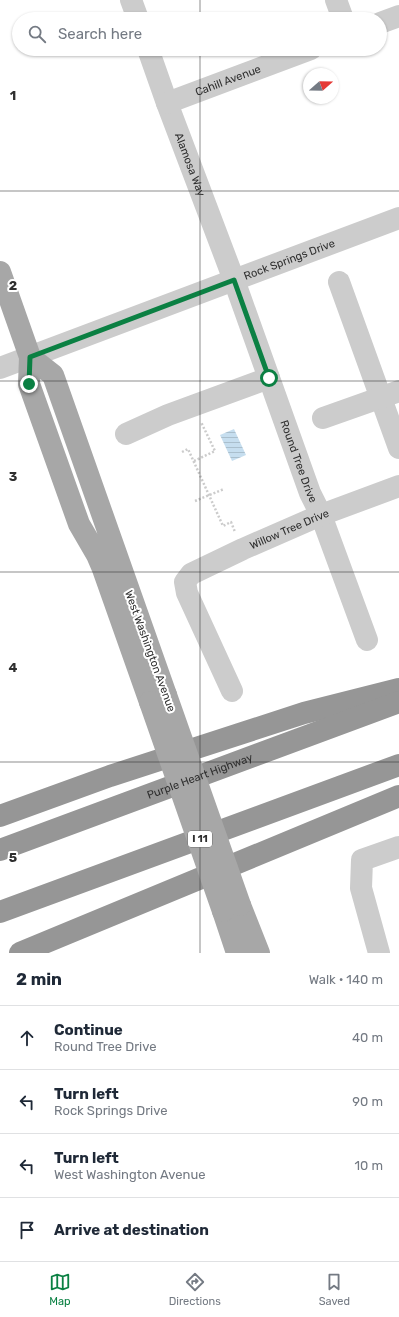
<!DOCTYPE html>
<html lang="en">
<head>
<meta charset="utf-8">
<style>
  :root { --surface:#fff; --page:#f6f6f7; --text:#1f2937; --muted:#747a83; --line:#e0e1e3; --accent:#0b8043 }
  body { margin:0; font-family:Rubik,sans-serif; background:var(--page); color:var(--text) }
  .compass { position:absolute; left:303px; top:68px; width:36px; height:36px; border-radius:50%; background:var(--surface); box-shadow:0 1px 3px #0004; rotate:70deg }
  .stop { position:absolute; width:12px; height:12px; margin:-9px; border:3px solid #0b8043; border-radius:50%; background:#fff }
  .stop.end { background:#0b8043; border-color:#fff; box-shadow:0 1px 4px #0008 }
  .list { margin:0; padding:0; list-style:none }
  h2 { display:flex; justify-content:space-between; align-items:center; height:52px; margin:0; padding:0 16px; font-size:17px }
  h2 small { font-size:13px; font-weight:400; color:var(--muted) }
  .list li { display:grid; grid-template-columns:26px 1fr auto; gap:12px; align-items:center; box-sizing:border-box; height:64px; padding:0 16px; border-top:1px solid var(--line) }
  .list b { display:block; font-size:15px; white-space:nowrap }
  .list p { margin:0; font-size:13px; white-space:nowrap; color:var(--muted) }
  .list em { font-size:13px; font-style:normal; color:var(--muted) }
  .icon { flex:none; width:22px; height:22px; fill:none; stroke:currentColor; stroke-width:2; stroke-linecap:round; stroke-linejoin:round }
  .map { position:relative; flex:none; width:399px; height:953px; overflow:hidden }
  .search { position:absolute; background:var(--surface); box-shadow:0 1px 3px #0004; left:12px; right:12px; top:12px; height:44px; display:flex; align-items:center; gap:10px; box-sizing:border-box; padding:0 14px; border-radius:22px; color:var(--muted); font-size:15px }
  .sheet { height:308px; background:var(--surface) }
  nav { display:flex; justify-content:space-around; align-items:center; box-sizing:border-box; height:56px; border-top:1px solid var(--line); background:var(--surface); font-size:11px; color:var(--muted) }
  nav a { display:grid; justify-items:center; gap:2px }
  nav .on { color:var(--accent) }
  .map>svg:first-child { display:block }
  .water { fill:url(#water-rules) }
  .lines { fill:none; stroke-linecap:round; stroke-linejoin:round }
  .path { stroke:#ccc; stroke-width:2.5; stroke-dasharray:2 2; stroke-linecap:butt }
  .minor { stroke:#ccc; stroke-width:22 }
  .major { stroke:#a7a7a7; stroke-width:22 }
  .highway { stroke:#969696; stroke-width:22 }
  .major-bridge { stroke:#a7a7a7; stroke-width:22 }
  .route { stroke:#0b8043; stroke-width:5 }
  .grid { fill:none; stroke:#2f2f2f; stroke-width:1; stroke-opacity:0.55 }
  .labels { text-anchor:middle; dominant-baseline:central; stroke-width:4; stroke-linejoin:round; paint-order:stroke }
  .shield { fill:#fff; stroke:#6d6d6d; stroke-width:1 }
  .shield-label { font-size:10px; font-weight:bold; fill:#2f2f2f }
  .street-label { font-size:11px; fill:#2f2f2f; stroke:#fff }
  .grid-label { font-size:13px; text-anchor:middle; font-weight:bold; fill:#2f2f2f; stroke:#fff; stroke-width:4; stroke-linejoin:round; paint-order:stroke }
</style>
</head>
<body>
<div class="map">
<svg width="399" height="953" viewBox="0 0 399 953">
  <defs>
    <pattern id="water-rules" width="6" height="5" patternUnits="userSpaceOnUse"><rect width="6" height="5" fill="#c6deef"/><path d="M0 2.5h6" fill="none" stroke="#aabfcd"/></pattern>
  </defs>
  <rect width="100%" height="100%" fill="#fff"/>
  <path class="water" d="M 234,429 L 246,455 L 232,461 L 220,435 Z"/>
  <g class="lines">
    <path class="path" d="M 182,452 L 188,449 L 223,526 L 231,522 L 235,532
      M 194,461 L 215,451 L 201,422
      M 195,501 L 224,489"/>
    <g class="minor">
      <path d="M 131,0 L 138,19"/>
      <path d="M 336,0 L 343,19"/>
      <path d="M 380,23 L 399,16"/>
      <path id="s1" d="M 148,49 L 167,103 L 234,280 L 310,493 L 321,515 L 367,640"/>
      <path id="s2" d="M 167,103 L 311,49"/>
      <path d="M 339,282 L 399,448"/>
      <path id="s3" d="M 0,368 L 399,218"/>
      <path d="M 323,418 L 399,391"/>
      <path d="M 126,434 L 168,415 L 269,378"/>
      <path id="s4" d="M 232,691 L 187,593 L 185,582 L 191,574 L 243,549 L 321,515 L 399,486"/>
      <path d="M 379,953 L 361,888 L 362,860 L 399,847"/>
    </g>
    <path class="major" d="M 0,272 L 30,357 L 29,384 L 79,524 L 97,555 L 103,569 L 150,702
      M 30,357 L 53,375 L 166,695
      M 240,905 L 259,953
      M 223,911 L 237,953"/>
    <g class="highway">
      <path d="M 0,816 L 110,776 L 304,713 L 399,689"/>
      <path id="s5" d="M 0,850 L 399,702"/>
      <path d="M 0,912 L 399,765"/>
      <path d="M 20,953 L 399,796"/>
    </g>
    <path class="major-bridge" d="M 166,695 L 240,905
      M 150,702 L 223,911"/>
  </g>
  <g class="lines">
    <path class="route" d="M 29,384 L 30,357 L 234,280 L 269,378"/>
  </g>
  <path class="grid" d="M 200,0 L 200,19M 200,49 L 200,953M 0,191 L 399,191M 0,381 L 399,381M 0,572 L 399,572M 0,762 L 399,762"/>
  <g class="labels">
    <rect class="shield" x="188" y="831" width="24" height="16" rx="3"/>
    <g class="shield-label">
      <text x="200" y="839">I 11</text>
    </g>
    <g class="street-label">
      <text stroke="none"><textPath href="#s2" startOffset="65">Cahill Avenue</textPath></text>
      <text stroke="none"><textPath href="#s1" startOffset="123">Alamosa Way</textPath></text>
      <text stroke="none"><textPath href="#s3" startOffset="309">Rock Springs Drive</textPath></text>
      <text stroke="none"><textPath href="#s1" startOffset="439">Round Tree Drive</textPath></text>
      <text stroke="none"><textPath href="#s4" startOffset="237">Willow Tree Drive</textPath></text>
      <text transform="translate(150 651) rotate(70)">West Washington Avenue</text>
      <text stroke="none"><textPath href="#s5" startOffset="213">Purple Heart Highway</textPath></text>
    </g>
  </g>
  <g class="grid-label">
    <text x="13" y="100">1</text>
    <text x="13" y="290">2</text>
    <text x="13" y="481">3</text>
    <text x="13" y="672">4</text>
    <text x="13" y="862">5</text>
  </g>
</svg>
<svg class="compass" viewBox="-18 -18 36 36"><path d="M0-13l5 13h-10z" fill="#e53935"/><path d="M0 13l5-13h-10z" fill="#747a83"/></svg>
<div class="stop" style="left:269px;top:378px"></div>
<div class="stop end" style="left:29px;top:384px"></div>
<div class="search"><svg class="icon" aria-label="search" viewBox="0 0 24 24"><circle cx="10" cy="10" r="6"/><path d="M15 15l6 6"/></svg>Search here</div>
</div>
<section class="sheet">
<h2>2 min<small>Walk · 140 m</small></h2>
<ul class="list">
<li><svg class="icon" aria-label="ahead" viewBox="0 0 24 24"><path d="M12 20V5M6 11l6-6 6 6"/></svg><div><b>Continue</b><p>Round Tree Drive</p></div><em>40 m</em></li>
<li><svg class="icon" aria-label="left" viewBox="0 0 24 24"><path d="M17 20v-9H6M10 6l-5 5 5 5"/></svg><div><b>Turn left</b><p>Rock Springs Drive</p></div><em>90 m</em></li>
<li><svg class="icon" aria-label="left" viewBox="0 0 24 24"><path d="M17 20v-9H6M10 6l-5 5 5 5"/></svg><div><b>Turn left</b><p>West Washington Avenue</p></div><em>10 m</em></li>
<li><svg class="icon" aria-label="arrive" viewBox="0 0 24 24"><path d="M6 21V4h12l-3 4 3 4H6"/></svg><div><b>Arrive at destination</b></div></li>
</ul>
</section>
<nav>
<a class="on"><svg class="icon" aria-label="map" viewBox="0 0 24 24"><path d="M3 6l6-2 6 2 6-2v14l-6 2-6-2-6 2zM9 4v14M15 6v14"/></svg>Map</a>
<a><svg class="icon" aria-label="directions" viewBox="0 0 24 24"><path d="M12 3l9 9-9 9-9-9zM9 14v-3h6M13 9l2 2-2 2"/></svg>Directions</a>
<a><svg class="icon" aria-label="saved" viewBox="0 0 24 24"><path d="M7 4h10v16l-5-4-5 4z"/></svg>Saved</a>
</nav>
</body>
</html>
